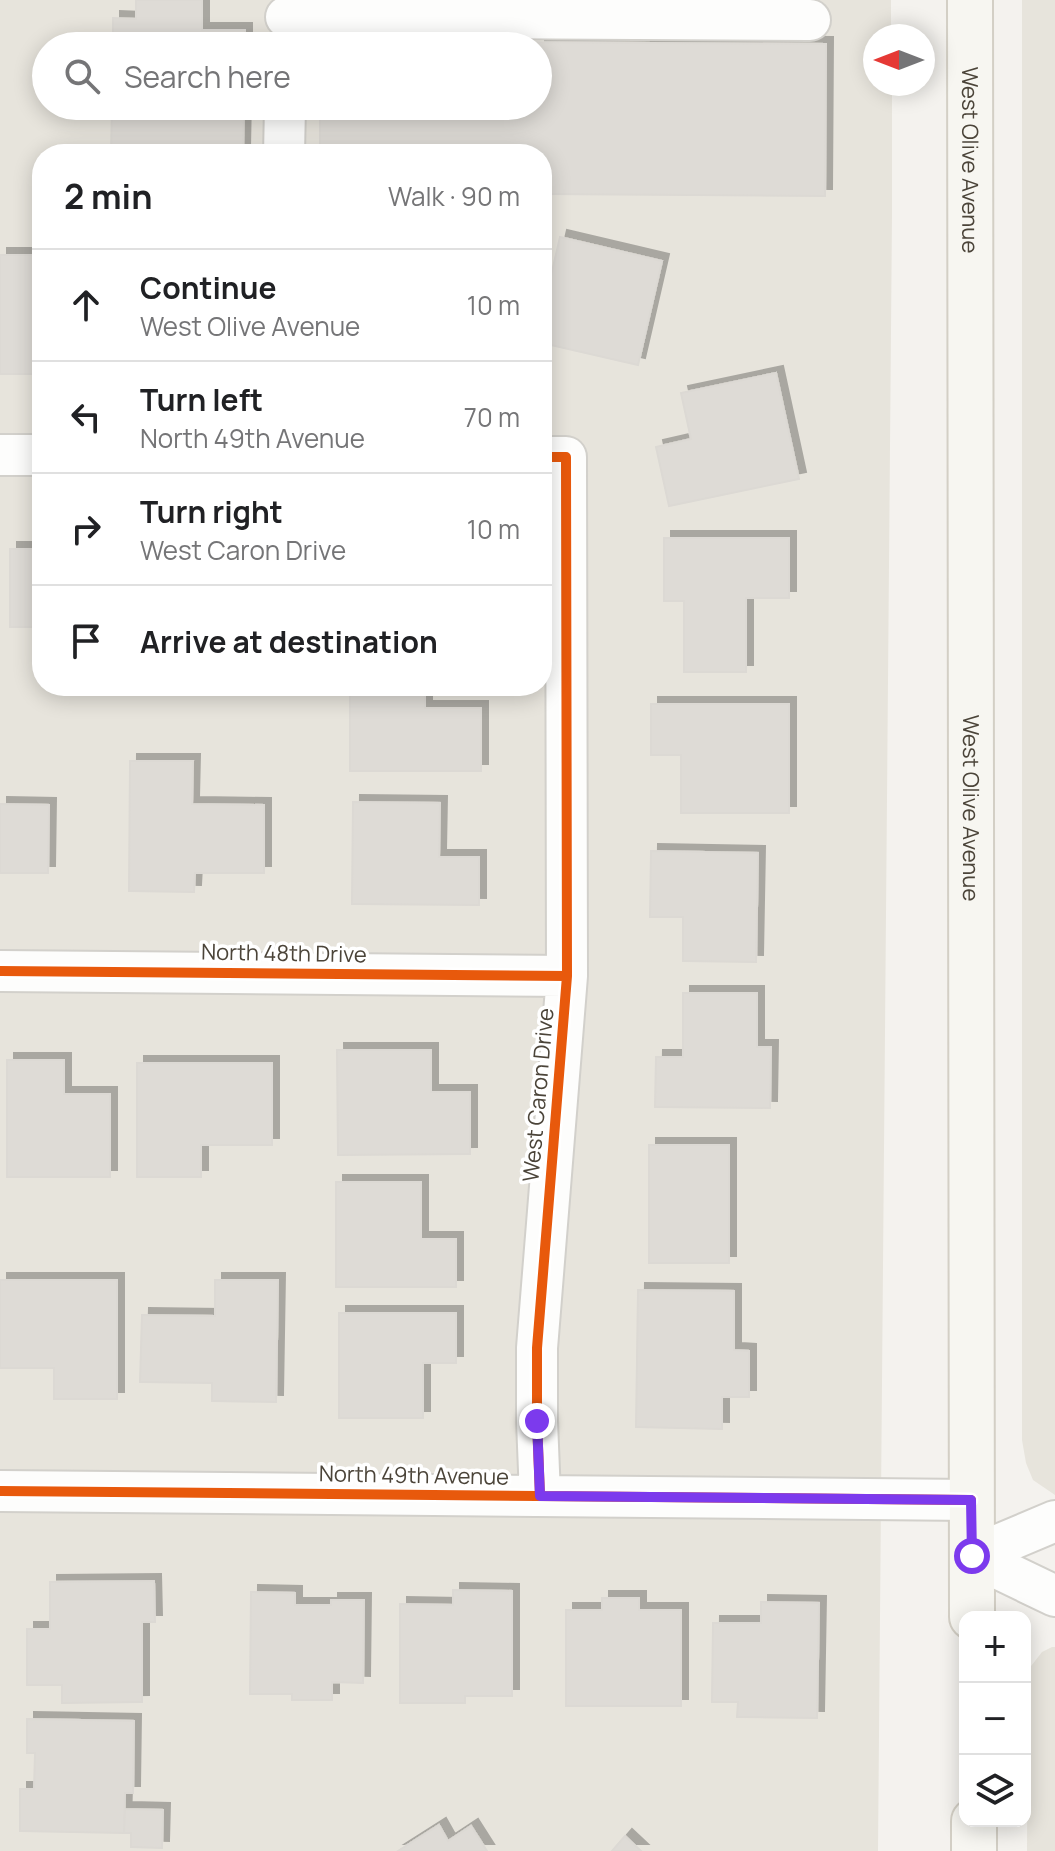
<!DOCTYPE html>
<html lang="en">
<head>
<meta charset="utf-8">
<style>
  :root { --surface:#fff; --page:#f2f2f2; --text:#202124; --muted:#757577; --line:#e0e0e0 }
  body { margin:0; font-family:Manrope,sans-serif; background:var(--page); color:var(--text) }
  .controls { position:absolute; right:24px; bottom:24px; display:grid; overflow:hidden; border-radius:16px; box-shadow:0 4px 20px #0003 }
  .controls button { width:72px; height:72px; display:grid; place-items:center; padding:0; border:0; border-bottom:2px solid var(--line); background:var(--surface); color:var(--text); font:40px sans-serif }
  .compass { position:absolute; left:863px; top:24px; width:72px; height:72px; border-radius:50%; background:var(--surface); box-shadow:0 4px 20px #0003; rotate:270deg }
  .stop { position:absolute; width:24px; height:24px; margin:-18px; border:6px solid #7c3aed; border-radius:50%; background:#fff }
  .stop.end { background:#7c3aed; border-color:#fff; box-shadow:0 2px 8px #0008 }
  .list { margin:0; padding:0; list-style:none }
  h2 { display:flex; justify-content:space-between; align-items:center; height:104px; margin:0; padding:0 32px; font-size:34px }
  h2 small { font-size:26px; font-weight:400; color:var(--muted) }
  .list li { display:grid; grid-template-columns:52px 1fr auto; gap:24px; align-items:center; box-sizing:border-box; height:112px; padding:0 32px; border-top:2px solid var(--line) }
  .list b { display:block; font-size:30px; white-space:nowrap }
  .list p { margin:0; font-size:26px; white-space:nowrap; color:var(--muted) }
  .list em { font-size:26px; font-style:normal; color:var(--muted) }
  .icon { flex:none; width:44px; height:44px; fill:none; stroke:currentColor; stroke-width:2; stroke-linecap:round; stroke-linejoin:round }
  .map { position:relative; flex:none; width:1055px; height:1851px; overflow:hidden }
  .search { position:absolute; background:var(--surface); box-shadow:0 4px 20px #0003; left:32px; top:32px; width:520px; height:88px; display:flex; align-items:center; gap:20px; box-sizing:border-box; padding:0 28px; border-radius:44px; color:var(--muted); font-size:30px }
  .panel { position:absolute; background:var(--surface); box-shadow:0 4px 20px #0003; left:32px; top:144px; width:520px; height:552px; border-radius:32px }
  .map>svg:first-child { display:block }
  .residential { fill:#e7e4dc; fill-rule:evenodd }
  .building { fill:#dedbd6; stroke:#dcd9d4; stroke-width:2; filter:url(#shadow) }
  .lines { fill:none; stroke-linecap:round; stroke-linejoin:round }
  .street-casing { stroke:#d2d0cb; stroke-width:44 }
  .secondary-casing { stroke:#d3cfc5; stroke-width:48 }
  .street { stroke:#fdfdfc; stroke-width:40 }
  .secondary { stroke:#f7f6f1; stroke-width:44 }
  .cycleway-casing { stroke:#fff; stroke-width:15 }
  .cycleway { stroke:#e8590c; stroke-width:10 }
  .route { stroke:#7c3aed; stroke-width:10 }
  .labels { text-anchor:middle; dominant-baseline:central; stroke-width:7; stroke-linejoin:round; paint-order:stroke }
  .street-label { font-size:22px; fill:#4b4439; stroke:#fff }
</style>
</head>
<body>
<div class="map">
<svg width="1055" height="1851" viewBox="0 0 1055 1851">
  <defs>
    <filter id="shadow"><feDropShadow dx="7" dy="-7" stdDeviation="0" flood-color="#0004"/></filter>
  </defs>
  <rect width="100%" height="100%" fill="#f4f2ee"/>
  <path class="residential" d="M 0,0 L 891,0 L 891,36 L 875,36 L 875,84 L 892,84 L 892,214 L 878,1851 L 0,1851 ZM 46,46 L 538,46 L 538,106 L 46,106 ZM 42,154 L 542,154 L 542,686 L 42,686 Z
    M 1022,0 L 1055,0 L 1055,1495 L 1033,1480 L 1026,1463 L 1022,1440 Z
    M 1052,1647 L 1055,1647 L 1055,1851 L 1027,1851 L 1028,1670 L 1042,1652 Z"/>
  <path class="building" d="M 136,0 L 202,0 L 202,30 L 245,30 L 245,46 L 113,46 L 113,18 L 136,19 Z
    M 320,41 L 826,44 L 825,196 L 542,194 L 542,154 L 320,154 L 320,106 L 538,106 L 538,46 L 320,46 Z
    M 112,106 L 244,106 L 243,154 L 111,154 Z
    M 560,237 L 662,261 L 638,365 L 542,343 L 542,315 Z
    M 0,255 L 42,255 L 42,374 L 0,374 Z
    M 776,373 L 799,479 L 669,506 L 656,447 L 691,439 L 681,393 Z
    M 664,538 L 789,538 L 789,598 L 746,598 L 746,672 L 684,672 L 684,601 L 664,601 Z
    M 10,549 L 42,549 L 42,627 L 10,627 Z
    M 350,686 L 425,686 L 425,708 L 481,708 L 481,771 L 350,771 Z
    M 651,704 L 789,704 L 789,813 L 681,813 L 681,755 L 651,755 Z
    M 130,761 L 193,761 L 192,804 L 264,805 L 264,873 L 195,873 L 194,892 L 129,891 Z
    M 353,802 L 440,803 L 439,857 L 479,857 L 479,905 L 352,904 Z
    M 0,804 L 49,805 L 48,873 L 0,873 Z
    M 651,851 L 758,853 L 756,962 L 683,961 L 683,917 L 650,917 Z
    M 683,993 L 757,993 L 757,1047 L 771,1047 L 770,1108 L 655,1107 L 656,1057 L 683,1057 Z
    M 337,1050 L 431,1050 L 431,1092 L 470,1092 L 470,1154 L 338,1155 Z
    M 7,1060 L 64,1060 L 64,1094 L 110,1094 L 110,1177 L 7,1177 Z
    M 137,1063 L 272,1063 L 272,1145 L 201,1145 L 201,1177 L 137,1177 Z
    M 649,1145 L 729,1145 L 729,1263 L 649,1263 Z
    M 336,1182 L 421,1182 L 421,1239 L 456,1239 L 456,1287 L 336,1287 Z
    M 0,1280 L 117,1280 L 117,1399 L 54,1399 L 54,1368 L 0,1368 Z
    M 215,1280 L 278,1280 L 276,1402 L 212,1401 L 212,1383 L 140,1382 L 142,1315 L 215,1316 Z
    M 638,1290 L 734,1291 L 734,1350 L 749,1351 L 749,1397 L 722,1397 L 722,1429 L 636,1427 Z
    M 339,1313 L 456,1313 L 456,1363 L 423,1363 L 423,1418 L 339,1418 Z
    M 154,1581 L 155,1622 L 142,1622 L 142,1702 L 62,1703 L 62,1685 L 27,1685 L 27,1629 L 50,1629 L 50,1582 Z
    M 453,1590 L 512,1591 L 512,1696 L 465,1696 L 465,1703 L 400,1703 L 400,1604 L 453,1605 Z
    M 251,1592 L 295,1593 L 295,1605 L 331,1605 L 331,1600 L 364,1600 L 363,1683 L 332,1682 L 332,1700 L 292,1700 L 292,1694 L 250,1694 Z
    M 602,1598 L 639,1598 L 639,1610 L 681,1610 L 681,1706 L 566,1706 L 566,1610 L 602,1610 Z
    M 761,1602 L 819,1603 L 817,1718 L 737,1717 L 738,1702 L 712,1702 L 713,1623 L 761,1623 Z
    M 27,1719 L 134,1721 L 133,1793 L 125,1793 L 124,1833 L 20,1831 L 20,1789 L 34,1789 L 35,1753 L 27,1753 Z
    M 125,1809 L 163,1810 L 162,1848 L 131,1847 L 131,1833 L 124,1833 Z
    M 439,1825 L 448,1841 L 471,1826 L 487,1851 L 398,1851 Z
    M 625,1836 L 641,1851 L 612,1851 Z"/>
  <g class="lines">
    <defs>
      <path id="street" d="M 286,17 L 810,20
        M 284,154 L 285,106
        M 0,455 L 42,455
        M 0,971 L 567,976
        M 0,1491 L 971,1500
        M 540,1496 L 537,1421 L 537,1348 L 567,976 L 566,457 L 542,457
        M 972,1556 L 1055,1596
        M 972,1556 L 1055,1521"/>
      <g id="secondary">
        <path id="s1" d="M 970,0 L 972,1617"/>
        <path d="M 974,1821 L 974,1851"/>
      </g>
    </defs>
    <use href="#street" class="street-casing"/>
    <use href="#secondary" class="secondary-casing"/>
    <use href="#street" class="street"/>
    <use href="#secondary" class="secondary"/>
    <defs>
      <path id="cycleway" d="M 0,971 L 567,976
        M 0,1491 L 971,1500
        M 540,1496 L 537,1421 L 537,1348 L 567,976 L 566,457 L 542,457"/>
    </defs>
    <use href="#cycleway" class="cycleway-casing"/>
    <use href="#cycleway" class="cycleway"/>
  </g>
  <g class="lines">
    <path class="route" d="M 537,1421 L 540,1496 L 971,1500 L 972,1556"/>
  </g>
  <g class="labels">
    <g class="street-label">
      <text stroke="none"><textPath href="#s1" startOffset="160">West Olive Avenue</textPath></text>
      <text stroke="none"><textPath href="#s1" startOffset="808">West Olive Avenue</textPath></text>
      <text transform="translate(284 953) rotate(1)">North 48th Drive</text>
      <text transform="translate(538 1095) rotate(-85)">West Caron Drive</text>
      <text transform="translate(414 1475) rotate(1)">North 49th Avenue</text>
    </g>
  </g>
</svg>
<div class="controls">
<button>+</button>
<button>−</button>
<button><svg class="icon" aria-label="layers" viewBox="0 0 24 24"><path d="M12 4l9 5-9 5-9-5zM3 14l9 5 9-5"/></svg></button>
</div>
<svg class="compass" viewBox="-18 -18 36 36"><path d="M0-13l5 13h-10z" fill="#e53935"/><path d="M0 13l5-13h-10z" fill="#757577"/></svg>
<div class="stop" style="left:972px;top:1556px"></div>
<div class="stop end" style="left:537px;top:1421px"></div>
<div class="search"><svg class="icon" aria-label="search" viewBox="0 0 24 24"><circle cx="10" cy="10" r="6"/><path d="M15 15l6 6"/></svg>Search here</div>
<section class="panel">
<h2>2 min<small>Walk · 90 m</small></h2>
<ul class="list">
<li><svg class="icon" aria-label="ahead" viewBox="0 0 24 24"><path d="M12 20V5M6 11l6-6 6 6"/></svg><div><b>Continue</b><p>West Olive Avenue</p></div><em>10 m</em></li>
<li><svg class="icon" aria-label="left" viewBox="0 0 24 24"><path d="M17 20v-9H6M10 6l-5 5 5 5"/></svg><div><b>Turn left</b><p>North 49th Avenue</p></div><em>70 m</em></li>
<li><svg class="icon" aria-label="right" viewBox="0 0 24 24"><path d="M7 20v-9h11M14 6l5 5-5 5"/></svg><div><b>Turn right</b><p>West Caron Drive</p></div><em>10 m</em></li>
<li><svg class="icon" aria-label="arrive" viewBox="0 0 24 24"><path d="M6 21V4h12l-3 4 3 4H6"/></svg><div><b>Arrive at destination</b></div></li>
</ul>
</section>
</div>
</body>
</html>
